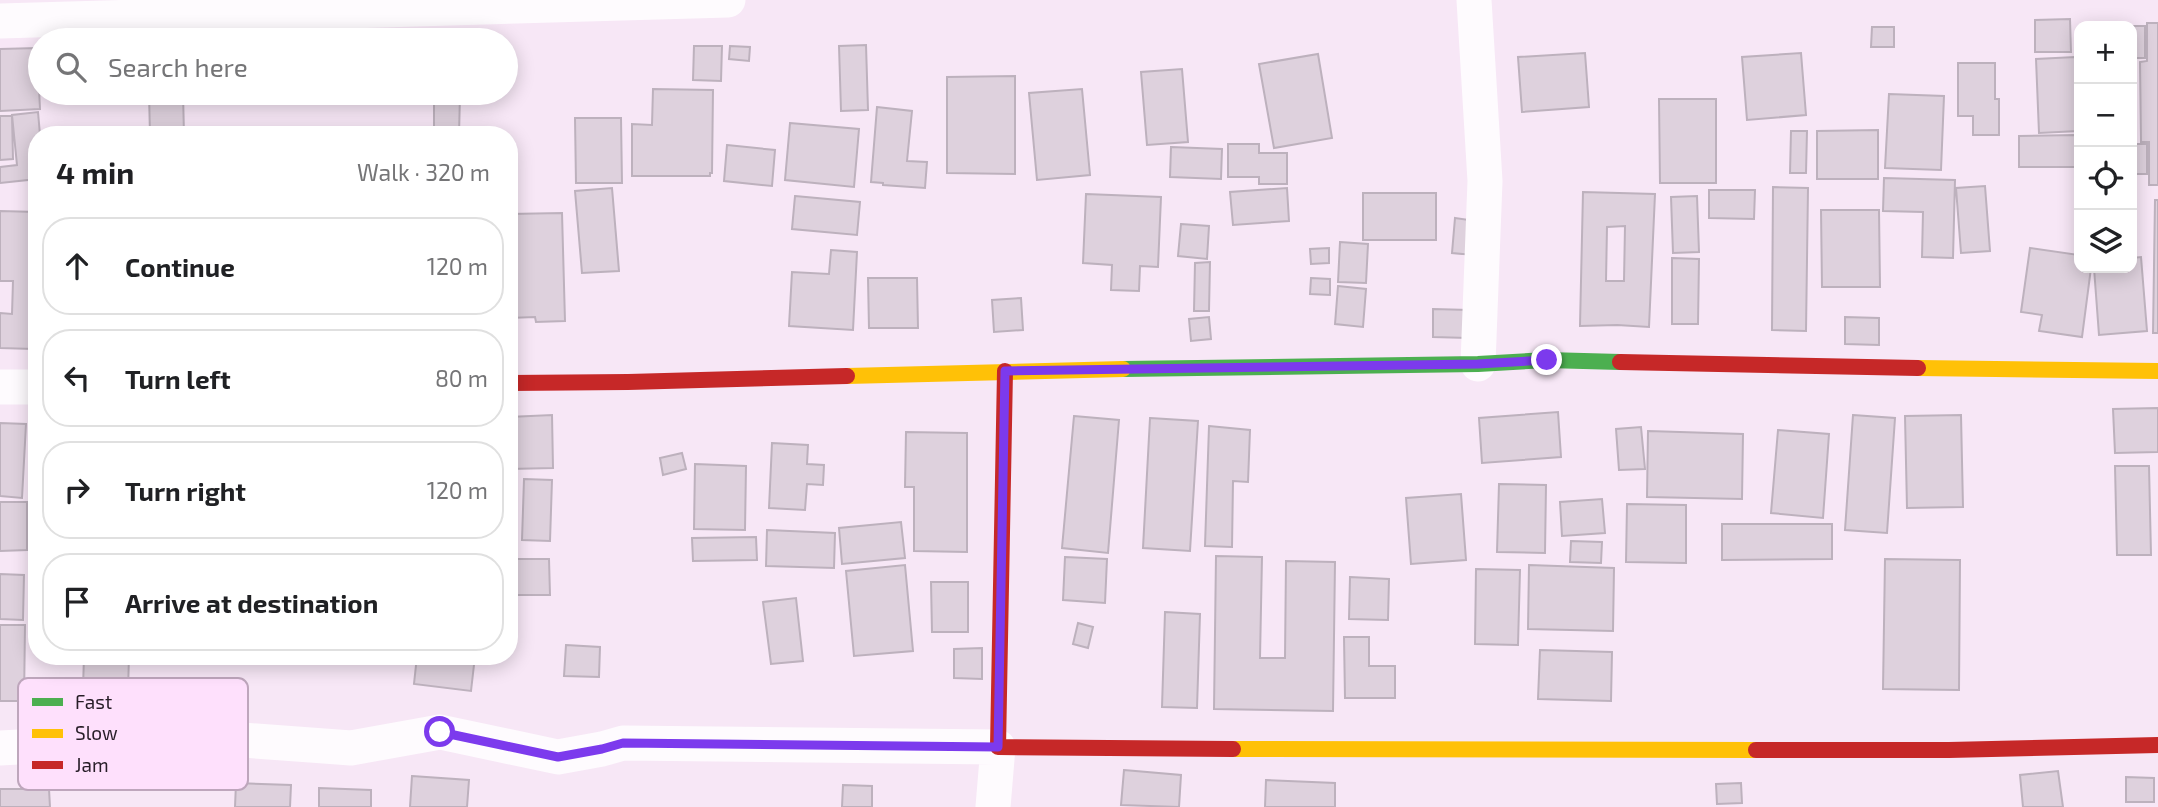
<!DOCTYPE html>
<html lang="en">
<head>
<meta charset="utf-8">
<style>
  :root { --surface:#fff; --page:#f2f2f2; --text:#202124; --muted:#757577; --line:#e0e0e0 }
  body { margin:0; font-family:"Exo 2",sans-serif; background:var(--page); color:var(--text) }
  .controls { position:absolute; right:21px; top:21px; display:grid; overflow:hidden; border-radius:14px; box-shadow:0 4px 18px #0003 }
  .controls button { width:63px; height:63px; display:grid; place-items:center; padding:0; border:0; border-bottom:2px solid var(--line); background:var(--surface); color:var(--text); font:35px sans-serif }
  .stop { position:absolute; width:21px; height:21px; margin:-16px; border:5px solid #7c3aed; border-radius:50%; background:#fff }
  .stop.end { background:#7c3aed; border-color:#fff; box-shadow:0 2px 7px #0008 }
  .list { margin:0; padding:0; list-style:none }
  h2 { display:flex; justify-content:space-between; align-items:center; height:91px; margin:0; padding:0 28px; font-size:30px }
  h2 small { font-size:23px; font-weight:400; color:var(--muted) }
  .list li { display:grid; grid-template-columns:46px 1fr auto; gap:21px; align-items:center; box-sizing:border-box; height:98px; margin:0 14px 14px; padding:0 14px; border:2px solid var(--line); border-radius:28px }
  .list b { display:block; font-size:26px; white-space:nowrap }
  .list em { font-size:23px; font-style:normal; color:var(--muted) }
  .icon { flex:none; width:38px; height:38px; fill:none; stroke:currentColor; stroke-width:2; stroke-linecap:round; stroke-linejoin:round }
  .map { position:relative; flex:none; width:2158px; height:807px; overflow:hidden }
  .search { position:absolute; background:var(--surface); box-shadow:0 4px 18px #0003; left:28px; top:28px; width:490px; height:77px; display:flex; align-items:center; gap:18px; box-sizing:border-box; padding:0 24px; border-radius:38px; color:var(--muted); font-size:26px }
  .panel { position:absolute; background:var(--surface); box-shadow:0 4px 18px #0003; left:28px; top:126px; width:490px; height:539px; border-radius:28px }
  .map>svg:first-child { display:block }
  .building { fill:#ded1dd; stroke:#bdb1bd; stroke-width:2; fill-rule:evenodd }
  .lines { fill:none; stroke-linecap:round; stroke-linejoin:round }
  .street { stroke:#fefbfe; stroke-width:35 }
  .fast { stroke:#4caf50; stroke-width:16 }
  .slow { stroke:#ffc107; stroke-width:16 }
  .jam { stroke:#c62828; stroke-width:16 }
  .route { stroke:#7c3aed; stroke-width:9 }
  .key { fill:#fee0fc; stroke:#bea6bc; stroke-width:2 }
  .key-label { font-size:19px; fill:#271d27 }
</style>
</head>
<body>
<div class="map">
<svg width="2158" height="807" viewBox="0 0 2158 807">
  <rect width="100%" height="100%" fill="#f7e7f6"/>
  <path class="building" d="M 2070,19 L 2071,52 L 2035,52 L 2035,20 Z
    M 2147,23 L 2158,23 L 2158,185 L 2149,185 L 2149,142 L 2141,142 L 2140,62 L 2147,61 Z
    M 2081,26 L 2145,26 L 2145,58 L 2132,58 L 2132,26 Z
    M 1872,27 L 1894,27 L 1894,47 L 1871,47 Z
    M 866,45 L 868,110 L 841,111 L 839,46 Z
    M 694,46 L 722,46 L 721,81 L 693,80 Z
    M 730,46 L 750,47 L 749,61 L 729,59 Z
    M 37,48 L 40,109 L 0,111 L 0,49 Z
    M 1585,53 L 1589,107 L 1522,112 L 1518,57 Z
    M 1801,53 L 1806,115 L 1747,120 L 1742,57 Z
    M 1318,54 L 1332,138 L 1274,148 L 1259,64 Z
    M 2075,57 L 2078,131 L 2039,133 L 2036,59 Z
    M 1958,63 L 1995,63 L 1995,99 L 1999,99 L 1999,135 L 1973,135 L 1973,116 L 1958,116 Z
    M 1182,69 L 1188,142 L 1147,145 L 1141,72 Z
    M 1015,76 L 1015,174 L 947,173 L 947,77 Z
    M 653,89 L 713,90 L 712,173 L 710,173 L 710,176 L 632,176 L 632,124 L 652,125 Z
    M 1082,89 L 1090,175 L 1037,180 L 1029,93 Z
    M 149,93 L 183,93 L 184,135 L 150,135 Z
    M 434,93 L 460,94 L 459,135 L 434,135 Z
    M 1889,94 L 1944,96 L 1941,170 L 1885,168 Z
    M 1659,99 L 1716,99 L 1716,183 L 1660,183 Z
    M 877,107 L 912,111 L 907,161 L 927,162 L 925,188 L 883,185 L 883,183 L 871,182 Z
    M 38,112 L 40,135 L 37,135 L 37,179 L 0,183 L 0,167 L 17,165 L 12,115 Z
    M 0,116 L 12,116 L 13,159 L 0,160 Z
    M 575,118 L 621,118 L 622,183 L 576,183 Z
    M 790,123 L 859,129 L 854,187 L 785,180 Z
    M 1878,130 L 1878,179 L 1817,179 L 1817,131 Z
    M 55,131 L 137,133 L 136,135 L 55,135 Z
    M 1791,131 L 1807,131 L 1806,173 L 1790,173 Z
    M 2076,135 L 2076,167 L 2019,167 L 2019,136 Z
    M 1228,144 L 1259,144 L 1259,153 L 1287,153 L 1287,184 L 1259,184 L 1259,177 L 1228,177 Z
    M 2132,144 L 2147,144 L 2147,174 L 2132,174 Z
    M 727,145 L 775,150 L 772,186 L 724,181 Z
    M 1171,147 L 1222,149 L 1221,179 L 1170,177 Z
    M 1884,178 L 1955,180 L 1953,258 L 1922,257 L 1923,212 L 1883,211 Z
    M 1985,186 L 1990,251 L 1961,253 L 1956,188 Z
    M 1773,187 L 1808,188 L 1806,331 L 1772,330 Z
    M 612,188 L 619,271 L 582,273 L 575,191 Z
    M 1287,188 L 1289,221 L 1233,225 L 1230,192 Z
    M 1709,190 L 1755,190 L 1754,219 L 1709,218 Z
    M 1583,192 L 1655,194 L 1649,327 L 1617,325 L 1580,326 ZM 1625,226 L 1624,281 L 1606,281 L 1607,227 Z
    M 1363,193 L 1436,193 L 1436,240 L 1363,240 Z
    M 1086,194 L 1161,197 L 1158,267 L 1140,266 L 1139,291 L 1111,290 L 1112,265 L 1083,263 Z
    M 795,196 L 860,202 L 857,235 L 792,229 Z
    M 1697,196 L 1699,252 L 1673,253 L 1671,197 Z
    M 2155,200 L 2158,200 L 2158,333 L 2153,333 Z
    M 1821,210 L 1879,210 L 1880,287 L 1822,287 Z
    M 0,211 L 37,212 L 33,349 L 0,348 L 0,313 L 12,314 L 13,281 L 0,281 Z
    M 562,213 L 565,321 L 536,322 L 535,317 L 509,318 L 509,214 Z
    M 1455,218 L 1476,221 L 1473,255 L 1452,253 Z
    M 1181,224 L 1209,226 L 1207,259 L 1178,256 Z
    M 1340,242 L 1368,244 L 1366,283 L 1338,282 Z
    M 1329,248 L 1329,263 L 1311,264 L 1310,249 Z
    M 2030,248 L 2079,255 L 2079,268 L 2091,268 L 2082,337 L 2039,331 L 2042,315 L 2021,312 Z
    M 831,250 L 857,252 L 853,330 L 789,326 L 792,272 L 829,274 Z
    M 2141,257 L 2147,331 L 2099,335 L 2094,268 L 2132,268 L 2132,258 Z
    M 1672,258 L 1699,259 L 1698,324 L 1672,324 Z
    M 1210,262 L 1209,311 L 1194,311 L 1195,263 Z
    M 868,278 L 917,278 L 918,328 L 869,328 Z
    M 1311,278 L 1330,279 L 1330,295 L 1310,294 Z
    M 1338,286 L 1366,289 L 1363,327 L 1335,324 Z
    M 1021,298 L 1023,330 L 994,332 L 992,300 Z
    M 1433,309 L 1469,310 L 1468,338 L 1433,337 Z
    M 1209,317 L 1211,339 L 1191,341 L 1189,319 Z
    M 1845,317 L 1879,318 L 1879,345 L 1845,344 Z
    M 2158,408 L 2158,452 L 2115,453 L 2113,409 Z
    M 1558,412 L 1561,457 L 1482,463 L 1479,418 Z
    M 552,415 L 553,468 L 509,469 L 509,417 Z
    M 1853,415 L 1895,418 L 1887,533 L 1845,530 Z
    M 1961,415 L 1963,507 L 1907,508 L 1905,416 Z
    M 1074,416 L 1119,420 L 1108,553 L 1062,548 Z
    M 1150,418 L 1198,421 L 1190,551 L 1143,548 Z
    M 0,423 L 26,424 L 22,498 L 0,496 Z
    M 1209,426 L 1250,430 L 1248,482 L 1233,481 L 1232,547 L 1205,546 Z
    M 1641,427 L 1645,469 L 1619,470 L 1616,429 Z
    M 1778,430 L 1829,434 L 1823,518 L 1771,513 Z
    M 1648,431 L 1743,434 L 1742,499 L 1647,497 Z
    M 906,432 L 967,433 L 967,552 L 914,551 L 914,487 L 905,487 Z
    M 772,443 L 808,445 L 807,464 L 824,465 L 823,485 L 807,484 L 805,510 L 769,508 Z
    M 682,453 L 686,469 L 663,475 L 660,458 Z
    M 695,464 L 746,466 L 745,530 L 694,529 Z
    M 2115,466 L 2149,466 L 2151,555 L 2117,555 Z
    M 509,479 L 516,479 L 510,538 L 509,538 Z
    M 524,479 L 552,480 L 550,541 L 522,540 Z
    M 1499,484 L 1546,485 L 1545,553 L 1497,552 Z
    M 1461,494 L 1466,560 L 1411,564 L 1406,498 Z
    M 1602,499 L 1605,533 L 1562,536 L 1560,502 Z
    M 0,502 L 27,502 L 27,550 L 0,551 Z
    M 1627,504 L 1686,505 L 1686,563 L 1626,562 Z
    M 33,519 L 37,519 L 37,559 L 36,560 Z
    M 901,522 L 905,558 L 842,564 L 839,528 Z
    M 1722,524 L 1832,524 L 1832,559 L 1722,560 Z
    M 767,530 L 835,533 L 834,568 L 766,566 Z
    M 756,537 L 757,560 L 693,561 L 692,538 Z
    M 1571,541 L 1602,542 L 1601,563 L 1570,562 Z
    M 1216,556 L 1262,557 L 1260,658 L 1285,658 L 1286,561 L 1335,562 L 1333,711 L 1214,709 Z
    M 1065,557 L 1107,559 L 1105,603 L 1063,600 Z
    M 509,559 L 549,559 L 550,595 L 509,595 Z
    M 1885,559 L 1960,560 L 1959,690 L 1883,689 Z
    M 905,565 L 913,651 L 854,656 L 846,571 Z
    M 1529,565 L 1614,568 L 1613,631 L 1528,629 Z
    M 1476,569 L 1520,570 L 1518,645 L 1475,644 Z
    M 0,574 L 24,575 L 23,620 L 0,619 Z
    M 1350,577 L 1389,579 L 1388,620 L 1349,619 Z
    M 931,582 L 968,582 L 968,632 L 932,632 Z
    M 796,598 L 803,661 L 771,664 L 763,602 Z
    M 1165,612 L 1200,614 L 1197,708 L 1162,707 Z
    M 1078,623 L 1093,627 L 1088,648 L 1073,644 Z
    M 0,625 L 25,625 L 24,701 L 0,701 Z
    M 1344,637 L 1369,637 L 1369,666 L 1395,666 L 1395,698 L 1345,698 Z
    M 566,645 L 600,647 L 599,677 L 564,676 Z
    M 982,648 L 982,679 L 954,678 L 954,649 Z
    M 1540,650 L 1612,652 L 1611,701 L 1538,699 Z
    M 84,656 L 129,656 L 128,690 L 83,688 Z
    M 212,656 L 262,656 L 263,661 L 212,663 Z
    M 417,656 L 475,656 L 471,691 L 414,684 Z
    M 1124,770 L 1181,775 L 1179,807 L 1121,805 Z
    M 2058,771 L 2063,807 L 2023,807 L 2020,775 Z
    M 412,776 L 469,780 L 467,807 L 410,807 Z
    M 2126,777 L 2154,778 L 2154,802 L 2126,802 Z
    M 1266,780 L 1335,783 L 1335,807 L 1265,807 Z
    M 236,783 L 291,785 L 290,807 L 235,807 Z
    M 1741,783 L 1742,803 L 1717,804 L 1716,784 Z
    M 843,785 L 872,786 L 872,807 L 842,807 Z
    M 319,788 L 371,790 L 371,807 L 319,807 Z
    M 0,789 L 49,789 L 50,807 L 0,807 Z"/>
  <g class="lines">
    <path class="street" d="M 1474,0 L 1485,181 L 1478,364
      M 0,21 L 728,0
      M 0,387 L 37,387
      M 0,748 L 202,737 L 351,748 L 440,732 L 558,757 L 602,749 L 623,743 L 998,747 L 993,807"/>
    <path class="fast" d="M 1123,369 L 1478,364 L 1547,360 L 1620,362"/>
    <path class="slow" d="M 1918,368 L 2158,371
      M 847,376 L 1123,369
      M 1233,749 L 1756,750"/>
    <path class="jam" d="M 1620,362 L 1918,368
      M 1005,371 L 998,747 L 1233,749
      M 509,383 L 628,382 L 847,376
      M 1756,750 L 1949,750 L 2158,745"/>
  </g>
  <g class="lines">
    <path class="route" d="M 440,732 L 558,757 L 602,749 L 623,743 L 998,747 L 1005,371 L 1478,364 L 1547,360"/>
  </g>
  <rect x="18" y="678" width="230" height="112" rx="10" class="key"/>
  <rect x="32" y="698" width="31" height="8" fill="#4caf50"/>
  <rect x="32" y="729" width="31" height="9" fill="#ffc107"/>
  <rect x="32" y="761" width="31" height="8" fill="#c62828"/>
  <g class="key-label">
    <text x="75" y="709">Fast</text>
    <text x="75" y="740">Slow</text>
    <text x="75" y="772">Jam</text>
  </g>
</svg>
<div class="controls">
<button>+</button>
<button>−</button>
<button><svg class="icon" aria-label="locate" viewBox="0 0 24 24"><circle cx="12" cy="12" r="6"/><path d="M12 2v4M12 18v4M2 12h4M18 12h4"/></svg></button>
<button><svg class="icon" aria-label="layers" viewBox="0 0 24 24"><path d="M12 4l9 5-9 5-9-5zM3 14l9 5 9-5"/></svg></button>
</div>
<div class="stop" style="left:440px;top:732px"></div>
<div class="stop end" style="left:1547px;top:360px"></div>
<div class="search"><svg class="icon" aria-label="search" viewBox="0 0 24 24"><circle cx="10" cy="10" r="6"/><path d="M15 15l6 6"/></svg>Search here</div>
<section class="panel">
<h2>4 min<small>Walk · 320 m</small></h2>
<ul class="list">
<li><svg class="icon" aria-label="ahead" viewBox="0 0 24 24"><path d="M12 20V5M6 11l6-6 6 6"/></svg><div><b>Continue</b></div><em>120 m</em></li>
<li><svg class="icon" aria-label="left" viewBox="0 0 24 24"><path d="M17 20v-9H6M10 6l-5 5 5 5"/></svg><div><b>Turn left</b></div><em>80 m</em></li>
<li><svg class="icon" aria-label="right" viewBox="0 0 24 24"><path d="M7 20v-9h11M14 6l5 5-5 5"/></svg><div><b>Turn right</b></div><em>120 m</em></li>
<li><svg class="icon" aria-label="arrive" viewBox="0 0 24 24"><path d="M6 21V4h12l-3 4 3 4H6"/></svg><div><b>Arrive at destination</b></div></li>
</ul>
</section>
</div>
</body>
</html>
